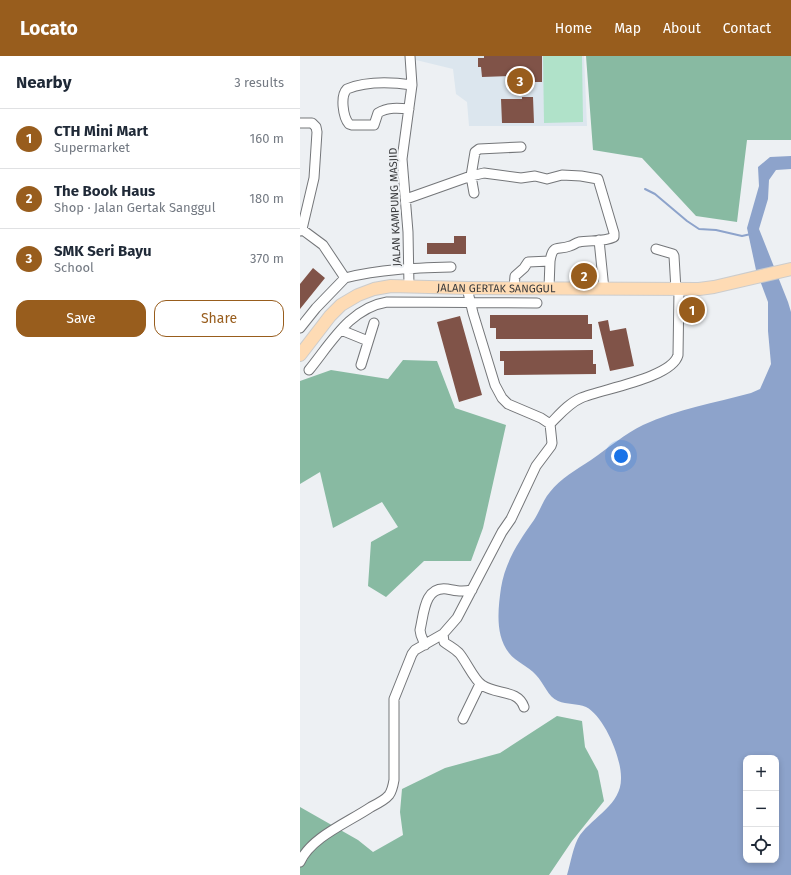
<!DOCTYPE html>
<html lang="en">
<head>
<meta charset="utf-8">
<style>
  :root { --surface:#fff; --page:#f6f6f7; --text:#1f2937; --muted:#747a83; --line:#e0e1e3; --accent:#985d1d }
  body { margin:0; font-family:"Fira Sans",sans-serif; background:var(--page); color:var(--text) }
  .controls { position:absolute; right:12px; bottom:12px; display:grid; overflow:hidden; border-radius:8px; box-shadow:0 2px 6px #0003 }
  .controls button { width:36px; height:36px; display:grid; place-items:center; padding:0; border:0; border-bottom:1px solid var(--line); background:var(--surface); color:var(--text); font:20px sans-serif }
  .you { position:absolute; left:321px; top:400px; width:14px; height:14px; margin:-10px; border:3px solid #fff; border-radius:50%; background:#1a73e8; box-shadow:0 0 0 6px #1a73e833 }
  .badge { display:grid; place-items:center; width:26px; height:26px; border-radius:50%; background:var(--accent); color:#fff; font-size:13px; font-weight:700 }
  .pin { position:absolute; translate:-50% -50%; border:2px solid #fff; box-shadow:0 1px 4px #0006 }
  .list { margin:0; padding:0; list-style:none }
  h2 { display:flex; justify-content:space-between; align-items:center; height:52px; margin:0; padding:0 16px; font-size:17px }
  h2 small { font-size:13px; font-weight:400; color:var(--muted) }
  .list li { display:grid; grid-template-columns:26px 1fr auto; gap:12px; align-items:center; box-sizing:border-box; height:60px; padding:0 16px; border-top:1px solid var(--line) }
  .list b { display:block; font-size:15px; white-space:nowrap }
  .list p { margin:0; font-size:13px; white-space:nowrap; color:var(--muted) }
  .list em { font-size:13px; font-style:normal; color:var(--muted) }
  .actions { display:flex; gap:8px; padding:12px 16px }
  .actions a { flex:1; padding:9px 0; border:1px solid var(--accent); border-radius:12px; text-align:center; font-size:14px; color:var(--accent) }
  .actions .main { background:var(--accent); color:#fff }
  .icon { flex:none; width:22px; height:22px; fill:none; stroke:currentColor; stroke-width:2; stroke-linecap:round; stroke-linejoin:round }
  .map { position:relative; flex:none; width:491px; height:819px; overflow:hidden }
  header { display:flex; align-items:center; gap:24px; box-sizing:border-box; height:56px; padding:0 20px; background:var(--accent); color:#fff }
  header strong { font-size:19px }
  nav { display:flex; gap:22px; margin-inline-start:auto; font-size:14px }
  main { display:flex }
  aside { flex:1; background:var(--surface) }
  .map>svg:first-child { display:block }
  .built { fill:#dce6ee }
  .green { fill:#b0e2c9 }
  .forest { fill:#88baa2 }
  .water { fill:#8da3cb; fill-rule:evenodd }
  .lines { fill:none; stroke-linecap:round; stroke-linejoin:round }
  .stream { stroke:#8da3cb; stroke-width:2 }
  .building { fill:#805348 }
  .minor-casing { stroke:#747679; stroke-width:11 }
  .major-casing { stroke:#ccc; stroke-width:14 }
  .minor { stroke:#fff; stroke-width:9 }
  .major { stroke:#fedbb4; stroke-width:12 }
  .labels { text-anchor:middle; dominant-baseline:central; stroke-width:4; stroke-linejoin:round; paint-order:stroke }
  .street-label { font-size:11px; fill:#393a3c; stroke:#edf0f3 }
</style>
</head>
<body>
<header>
<strong>Locato</strong>
<nav><a>Home</a><a>Map</a><a>About</a><a>Contact</a></nav>
</header>
<main>
<aside>
<h2>Nearby<small>3 results</small></h2>
<ul class="list">
<li><span class="badge">1</span><div><b>CTH Mini Mart</b><p>Supermarket</p></div><em>160 m</em></li>
<li><span class="badge">2</span><div><b>The Book Haus</b><p>Shop · Jalan Gertak Sanggul</p></div><em>180 m</em></li>
<li><span class="badge">3</span><div><b>SMK Seri Bayu</b><p>School</p></div><em>370 m</em></li>
</ul>
<div class="actions"><a class="main">Save</a><a>Share</a></div>
</aside>
<div class="map">
<svg width="491" height="819" viewBox="0 0 491 819">
  <rect width="100%" height="100%" fill="#edf0f3"/>
  <path class="built" d="M 116,0 L 284,0 L 287,70 L 169,70 L 167,46 L 156,38 L 153,13 L 116,4 Z"/>
  <path class="green" d="M 243,0 L 282,0 L 283,66 L 244,67 Z"/>
  <path class="forest" d="M 286,0 L 491,0 L 491,84 L 447,84 L 437,166 L 396,160 L 342,102 L 293,94 Z
    M 103,304 L 137,305 L 155,352 L 206,369 L 183,472 L 171,505 L 124,505 L 86,541 L 68,530 L 71,486 L 98,471 L 82,446 L 33,472 L 20,416 L 0,428 L 0,325 L 31,314 L 88,323 Z
    M 257,660 L 282,665 L 285,691 L 298,715 L 304,745 L 272,785 L 249,819 L 0,819 L 0,751 L 58,784 L 73,796 L 103,779 L 100,756 L 102,733 L 145,712 L 200,697 Z"/>
  <path class="water" d="M 491,100 L 491,113 L 476,114 L 469,124 L 468,143 L 459,173 L 488,246 L 491,256 L 491,819 L 267,819 C 271,806 273,790 280,779 C 294,760 322,748 321,721 C 321,701 304,660 286,651 C 277,647 267,649 258,645 C 248,641 244,627 236,619 C 228,610 216,606 209,597 C 195,579 198,553 201,532 C 205,506 219,485 234,464 C 240,455 243,444 250,436 C 260,423 277,413 291,404 C 308,392 325,378 343,369 C 377,353 415,347 451,337 L 460,333 L 471,308 L 468,275 L 468,246 L 456,214 L 447,172 L 459,130 L 458,111 L 470,101 ZM 446,702 L 476,702 L 476,804 L 446,804 Z"/>
  <g class="lines">
    <path class="stream" d="M 345,133 L 355,138 L 387,165 L 399,173 L 416,174 L 442,180 L 451,178"/>
  </g>
  <path class="building" d="M 184,0 L 242,0 L 242,26 L 213,26 L 212,20 L 182,21 L 181,11 L 178,11 L 178,2 L 184,2 Z
    M 222,41 L 233,41 L 234,67 L 202,67 L 201,43 L 222,43 Z
    M 154,180 L 166,180 L 166,198 L 127,198 L 127,187 L 154,187 Z
    M 13,212 L 25,222 L 0,253 L 0,228 Z
    M 190,259 L 288,259 L 288,268 L 292,268 L 292,283 L 196,283 L 196,272 L 190,272 Z
    M 160,260 L 182,339 L 159,346 L 137,266 Z
    M 308,264 L 310,275 L 326,272 L 334,310 L 310,315 L 298,266 Z
    M 293,294 L 293,308 L 296,308 L 296,318 L 204,319 L 204,305 L 200,305 L 200,295 Z"/>
  <g class="lines">
    <defs>
      <path id="minor" d="M 109,53 C 99,52 87,51 78,57 L 74,69 L 52,69 L 49,68 C 43,61 40,40 47,33 C 67,25 91,26 112,29
        M 0,67 L 12,67 L 16,71 L 17,76 L 14,122 L 2,173 L 0,175
        M 174,137 L 171,120 L 175,96 L 179,93 L 221,91
        M 106,143 L 171,120 L 184,117 L 221,122 L 235,120 L 247,123 L 262,119 L 281,120 L 298,123 L 314,177 L 314,181 C 304,186 290,184 279,186 C 275,187 274,189 270,190 C 258,195 253,187 250,205 L 228,206 L 224,212 L 215,220 L 214,232
        M 0,172 L 23,189 L 45,222 C 80,213 115,212 151,211
        M 299,184 L 304,233
        M 356,193 L 373,198 L 374,200 L 376,234
        M 109,230 L 108,176 L 102,103 L 112,29 L 110,0
        M 167,232 L 173,257 L 195,329 L 202,342 L 208,348 L 241,362 L 250,368
        M 249,232 L 250,205
        M 0,272 L 16,252 L 45,222
        M 41,274 L 68,285
        M 61,309 L 74,267
        M 9,314 C 31,287 50,252 87,246 L 237,247
        M 250,368 C 259,359 269,347 281,342 C 302,333 372,322 378,299 L 379,234
        M 143,578 L 144,586 C 149,590 154,592 159,597 C 166,605 174,624 182,629 C 196,639 218,633 224,651
        M 125,589 L 121,579 L 120,574 C 124,558 124,530 147,533 C 157,535 162,536 172,534
        M 163,663 L 180,628
        M 0,806 C 11,781 49,766 71,751 C 77,748 85,744 89,739 C 92,735 93,730 94,724 L 94,643 L 112,598 L 115,594 L 143,578 L 157,562 L 202,476 L 211,463 L 236,410 L 251,390 L 252,387 L 250,368"/>
      <g id="major">
        <path id="s1" d="M 0,299 L 30,260 L 41,249 L 58,239 L 74,233 L 91,230 L 167,232 L 399,233 L 414,231 L 491,213"/>
      </g>
    </defs>
    <use href="#minor" class="minor-casing"/>
    <use href="#major" class="major-casing"/>
    <use href="#minor" class="minor"/>
    <use href="#major" class="major"/>
  </g>
  <g class="labels">
    <g class="street-label">
      <text transform="translate(95 151) rotate(-92)">JALAN KAMPUNG MASJID</text>
      <text stroke="none"><textPath href="#s1" startOffset="224">JALAN GERTAK SANGGUL</textPath></text>
    </g>
  </g>
</svg>
<div class="controls">
<button>+</button>
<button>−</button>
<button><svg class="icon" aria-label="locate" viewBox="0 0 24 24"><circle cx="12" cy="12" r="6"/><path d="M12 2v4M12 18v4M2 12h4M18 12h4"/></svg></button>
</div>
<div class="you"></div>
<div class="pin badge" style="left:392px;top:254px">1</div>
<div class="pin badge" style="left:284px;top:220px">2</div>
<div class="pin badge" style="left:220px;top:25px">3</div>
</div>
</main>
</body>
</html>
